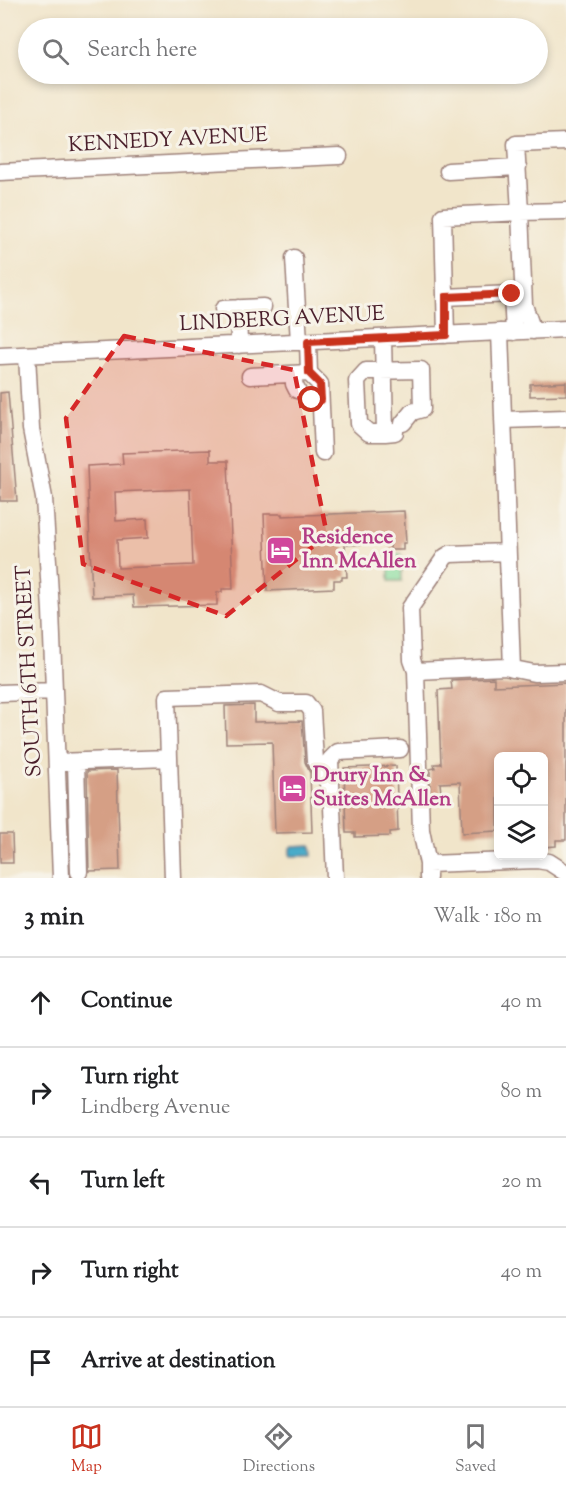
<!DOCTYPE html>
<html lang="en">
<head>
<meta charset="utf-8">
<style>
  :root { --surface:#fff; --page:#f2f2f2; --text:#202124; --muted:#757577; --line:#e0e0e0; --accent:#c8321e }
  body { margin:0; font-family:"Sorts Mill Goudy",serif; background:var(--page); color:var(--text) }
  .controls { position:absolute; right:18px; bottom:18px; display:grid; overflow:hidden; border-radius:9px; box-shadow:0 3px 9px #0003 }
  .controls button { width:54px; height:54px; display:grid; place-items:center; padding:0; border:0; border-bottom:2px solid var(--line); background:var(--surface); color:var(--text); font:30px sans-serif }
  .stop { position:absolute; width:18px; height:18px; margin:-14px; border:4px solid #c8321e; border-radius:50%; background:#fff }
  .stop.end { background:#c8321e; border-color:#fff; box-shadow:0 2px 6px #0008 }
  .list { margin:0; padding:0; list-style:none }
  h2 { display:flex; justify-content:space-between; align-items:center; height:78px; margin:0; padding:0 24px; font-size:26px }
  h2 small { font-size:20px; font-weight:400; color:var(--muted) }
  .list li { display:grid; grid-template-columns:39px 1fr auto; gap:18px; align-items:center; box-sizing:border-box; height:90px; padding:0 24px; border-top:2px solid var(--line) }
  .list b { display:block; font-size:22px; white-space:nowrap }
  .list p { margin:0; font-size:20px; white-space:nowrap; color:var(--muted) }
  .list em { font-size:20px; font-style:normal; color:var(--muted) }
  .icon { flex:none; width:33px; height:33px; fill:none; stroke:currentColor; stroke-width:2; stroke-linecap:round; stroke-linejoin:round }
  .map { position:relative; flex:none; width:566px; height:878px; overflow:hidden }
  .search { position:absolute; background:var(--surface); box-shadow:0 3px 9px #0003; left:18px; right:18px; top:18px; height:66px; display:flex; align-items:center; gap:15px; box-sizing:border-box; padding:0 21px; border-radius:33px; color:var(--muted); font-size:22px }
  .sheet { height:528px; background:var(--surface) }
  nav { display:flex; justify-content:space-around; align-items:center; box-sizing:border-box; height:84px; border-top:2px solid var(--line); background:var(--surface); font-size:16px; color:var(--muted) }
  nav a { display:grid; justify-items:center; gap:3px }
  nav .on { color:var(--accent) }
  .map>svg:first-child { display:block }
  .grass { fill:#8adea0; stroke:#6a7e66; stroke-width:1.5 }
  .water { fill:#4aabc9; stroke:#4a657a; stroke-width:1.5 }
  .building { fill:#d59f85; fill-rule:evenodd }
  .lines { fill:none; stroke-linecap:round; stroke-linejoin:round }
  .minor-casing { stroke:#9e827a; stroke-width:19 }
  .minor { stroke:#fff; stroke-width:16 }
  .route { stroke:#c8321e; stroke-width:8 }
  .marked { fill:#d62828; fill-opacity:0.2; stroke:#d62828; stroke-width:4.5; stroke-dasharray:12 8; stroke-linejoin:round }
  .labels { text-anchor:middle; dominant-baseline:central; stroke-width:6; stroke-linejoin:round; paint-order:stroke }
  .street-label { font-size:21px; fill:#4a1f2b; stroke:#f7f3e8 }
  .hotel-label { font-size:21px; font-weight:bold; fill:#b23c85; stroke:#f7f3e8; text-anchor:start }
</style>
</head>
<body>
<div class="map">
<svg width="566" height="878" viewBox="0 0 566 878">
  <rect width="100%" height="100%" fill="#f7f3e8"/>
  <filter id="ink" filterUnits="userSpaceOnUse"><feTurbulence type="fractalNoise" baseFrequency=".0167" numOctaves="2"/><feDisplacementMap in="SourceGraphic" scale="12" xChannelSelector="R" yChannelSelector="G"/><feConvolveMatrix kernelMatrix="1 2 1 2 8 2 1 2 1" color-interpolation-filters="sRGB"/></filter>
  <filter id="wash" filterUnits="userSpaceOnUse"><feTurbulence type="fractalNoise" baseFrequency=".008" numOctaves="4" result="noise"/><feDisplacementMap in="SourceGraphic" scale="24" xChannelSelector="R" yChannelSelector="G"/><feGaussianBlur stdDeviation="1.35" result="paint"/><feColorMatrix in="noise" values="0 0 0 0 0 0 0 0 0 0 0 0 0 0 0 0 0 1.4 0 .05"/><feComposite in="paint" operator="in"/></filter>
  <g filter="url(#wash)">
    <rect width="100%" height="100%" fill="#f1e5ca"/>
    <path class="grass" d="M 389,554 L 401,554 L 402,581 L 389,581 Z"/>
    <path class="water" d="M 311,845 L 312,856 L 290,856 L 290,848 L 292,846 Z"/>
    <g id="blocks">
      <path class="building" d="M 566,382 L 566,395 L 530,396 L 530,384 Z
        M 8,392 L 17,501 L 0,501 L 0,393 Z
        M 210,450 L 210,461 L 228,461 L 233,589 L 222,589 L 222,592 L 217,592 L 217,605 L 134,607 L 133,595 L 92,597 L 87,466 L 123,464 L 122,453 ZM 190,489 L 193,565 L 118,568 L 117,540 L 148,538 L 147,519 L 116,521 L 115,492 Z
        M 404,511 L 406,543 L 403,543 L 403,550 L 390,550 L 390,543 L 345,545 L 347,577 L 342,577 L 342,580 L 334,580 L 334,588 L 267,591 L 264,514 L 282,514 L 282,516 Z
        M 494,678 L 494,686 L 566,683 L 566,840 L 556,840 L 556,846 L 543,847 L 543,756 L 498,756 L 498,831 L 462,833 L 460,782 L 440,783 L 441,793 L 430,794 L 430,769 L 435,768 L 434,764 L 441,764 L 438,690 L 452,689 L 451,680 Z
        M 254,705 L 254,722 L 302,721 L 305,762 L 310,773 L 312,832 L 275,833 L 272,742 L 226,743 L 225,706 Z
        M 396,766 L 398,831 L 390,832 L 390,836 L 355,837 L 355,833 L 346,833 L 344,768 Z
        M 117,770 L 120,870 L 89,871 L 87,771 Z
        M 0,834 L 12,834 L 13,863 L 0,863 Z"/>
    </g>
  </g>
  <g filter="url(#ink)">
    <use href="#blocks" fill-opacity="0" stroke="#9e827a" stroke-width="1.5"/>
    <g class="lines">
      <defs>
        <path id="minor" d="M 448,171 L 518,167
          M 0,172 L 339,156
          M 294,258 L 299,342
          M 445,297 L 512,294 L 514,332
          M 238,308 L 239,345
          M 223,309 L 263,307
          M 533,331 L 524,305 L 520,212 L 566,211
          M 500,332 L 512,669
          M 446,335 L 443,216 L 520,212 L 516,144 L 566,142
          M 383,338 L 385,433 L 395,432
          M 308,342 L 309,373
          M 27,355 L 31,429 L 44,498 L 51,610 L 61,878
          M 0,356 L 566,329
          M 294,374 L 294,384 L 297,390
          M 250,376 L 309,373 L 320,384 L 323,453
          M 503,420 L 566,418
          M 385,433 L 369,433 L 359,424 L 357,381 L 366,371 L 421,370 L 422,409 L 412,412 L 403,423
          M 416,671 L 504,667 L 534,673 L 566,672
          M 0,693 L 54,691
          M 57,762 L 168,758
          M 76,762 L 79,872
          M 428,864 L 537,860 L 549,862 L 566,873
          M 173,878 L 167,697 L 261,694 L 279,703 L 306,703 L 312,711 L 315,761 L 331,788
          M 335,878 L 330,760 L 338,752 L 400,749
          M 428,878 L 428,864 L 421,830 L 416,671 L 412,660 L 410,608 L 445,557 L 450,554 L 507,552"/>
      </defs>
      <use href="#minor" class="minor-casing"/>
      <use href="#minor" class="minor"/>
    </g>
  </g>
  <g class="lines" filter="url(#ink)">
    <path class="route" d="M 312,400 L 321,400 L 320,384 L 309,373 L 308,342 L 446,335 L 446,297 L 512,294"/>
  </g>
  <path class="marked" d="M 124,336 L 294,370 L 327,535 L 226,616 L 83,564 L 66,418 Z"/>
  <defs>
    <symbol id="hotel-square" viewBox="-11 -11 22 22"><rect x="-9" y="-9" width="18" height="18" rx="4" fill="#d1479c" stroke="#f7f3e8"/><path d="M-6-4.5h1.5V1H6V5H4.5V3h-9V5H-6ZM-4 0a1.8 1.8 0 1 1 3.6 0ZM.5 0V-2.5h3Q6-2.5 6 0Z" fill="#fff"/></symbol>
  </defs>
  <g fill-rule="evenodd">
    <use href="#hotel-square" x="264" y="534" width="33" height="33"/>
    <use href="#hotel-square" x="276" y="772" width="33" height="33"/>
  </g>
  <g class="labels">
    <g class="street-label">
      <text transform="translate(168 141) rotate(-3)">KENNEDY AVENUE</text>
      <text transform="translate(282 320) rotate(-3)">LINDBERG AVENUE</text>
      <text transform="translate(30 671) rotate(-93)">SOUTH 6TH STREET</text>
    </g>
    <g class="hotel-label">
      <text x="302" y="538">Residence<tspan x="302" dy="24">Inn McAllen</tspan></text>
      <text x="313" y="776">Drury Inn &amp;<tspan x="313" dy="24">Suites McAllen</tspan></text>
    </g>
  </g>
</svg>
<div class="controls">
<button><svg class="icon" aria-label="locate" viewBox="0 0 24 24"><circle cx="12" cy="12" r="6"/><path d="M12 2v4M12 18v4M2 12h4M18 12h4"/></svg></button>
<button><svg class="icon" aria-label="layers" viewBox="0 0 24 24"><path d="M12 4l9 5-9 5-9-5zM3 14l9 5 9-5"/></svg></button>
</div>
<div class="stop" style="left:312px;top:400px"></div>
<div class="stop end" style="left:512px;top:294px"></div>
<div class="search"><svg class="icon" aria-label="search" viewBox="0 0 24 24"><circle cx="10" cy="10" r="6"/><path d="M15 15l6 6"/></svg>Search here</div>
</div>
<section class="sheet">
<h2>3 min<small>Walk · 180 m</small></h2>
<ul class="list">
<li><svg class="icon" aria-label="ahead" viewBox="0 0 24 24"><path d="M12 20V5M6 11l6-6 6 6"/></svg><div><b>Continue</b></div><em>40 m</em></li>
<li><svg class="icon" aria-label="right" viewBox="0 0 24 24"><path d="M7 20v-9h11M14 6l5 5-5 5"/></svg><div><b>Turn right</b><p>Lindberg Avenue</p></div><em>80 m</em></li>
<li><svg class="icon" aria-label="left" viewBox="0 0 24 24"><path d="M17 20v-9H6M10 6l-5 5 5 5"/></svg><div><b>Turn left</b></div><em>20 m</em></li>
<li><svg class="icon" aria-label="right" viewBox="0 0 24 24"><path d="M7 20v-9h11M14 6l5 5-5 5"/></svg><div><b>Turn right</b></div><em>40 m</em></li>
<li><svg class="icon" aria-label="arrive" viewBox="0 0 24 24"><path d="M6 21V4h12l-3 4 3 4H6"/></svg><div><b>Arrive at destination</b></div></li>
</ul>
</section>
<nav>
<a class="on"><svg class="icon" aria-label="map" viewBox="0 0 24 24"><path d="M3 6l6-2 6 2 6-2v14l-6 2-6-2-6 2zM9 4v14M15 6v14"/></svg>Map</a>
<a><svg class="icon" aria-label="directions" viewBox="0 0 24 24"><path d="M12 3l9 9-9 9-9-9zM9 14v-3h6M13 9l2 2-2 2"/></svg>Directions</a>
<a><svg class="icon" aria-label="saved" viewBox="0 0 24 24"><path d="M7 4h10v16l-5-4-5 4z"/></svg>Saved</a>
</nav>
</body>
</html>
